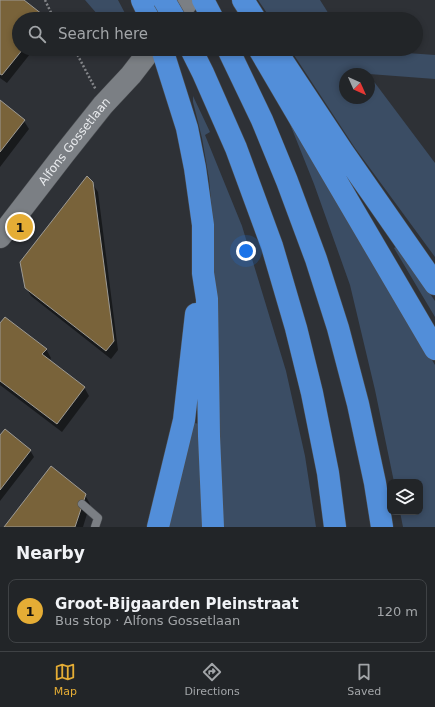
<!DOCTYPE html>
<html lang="en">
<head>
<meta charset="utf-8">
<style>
  :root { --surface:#222528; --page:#2a2d30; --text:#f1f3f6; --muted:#a2a5a8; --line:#3f4245; --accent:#e5ad35 }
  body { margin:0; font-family:"DejaVu Sans",sans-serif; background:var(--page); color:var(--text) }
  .controls { position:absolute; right:12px; bottom:12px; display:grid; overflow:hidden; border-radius:8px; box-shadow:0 2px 6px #0003 }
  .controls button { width:36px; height:36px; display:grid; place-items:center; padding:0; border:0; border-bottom:1px solid var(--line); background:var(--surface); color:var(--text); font:20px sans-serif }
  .compass { position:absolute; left:339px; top:68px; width:36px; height:36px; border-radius:50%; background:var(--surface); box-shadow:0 2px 6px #0003; rotate:135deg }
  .you { position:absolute; left:246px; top:251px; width:14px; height:14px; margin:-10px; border:3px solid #fff; border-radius:50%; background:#1a73e8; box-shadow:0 0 0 6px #1a73e833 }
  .badge { display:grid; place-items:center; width:26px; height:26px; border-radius:50%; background:var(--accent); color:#111; font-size:13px; font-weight:700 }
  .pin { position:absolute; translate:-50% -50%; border:2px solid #fff; box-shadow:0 1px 4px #0006 }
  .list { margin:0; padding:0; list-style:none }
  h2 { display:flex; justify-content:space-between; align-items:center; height:52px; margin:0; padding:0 16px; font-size:17px }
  h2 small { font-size:13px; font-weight:400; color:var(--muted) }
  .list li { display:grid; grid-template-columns:26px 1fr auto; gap:12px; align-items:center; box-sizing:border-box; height:64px; margin:0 8px 8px; padding:0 8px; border:1px solid var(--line); border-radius:8px }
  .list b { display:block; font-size:15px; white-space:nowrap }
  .list p { margin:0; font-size:13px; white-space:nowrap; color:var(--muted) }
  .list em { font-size:13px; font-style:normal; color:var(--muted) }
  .icon { flex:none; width:22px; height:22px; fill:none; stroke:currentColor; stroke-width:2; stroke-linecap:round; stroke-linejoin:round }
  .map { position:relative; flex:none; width:435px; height:527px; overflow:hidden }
  .search { position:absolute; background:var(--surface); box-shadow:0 2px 6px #0003; left:12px; right:12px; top:12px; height:44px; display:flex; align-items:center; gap:10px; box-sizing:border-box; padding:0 14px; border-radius:22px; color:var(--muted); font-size:15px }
  .sheet { height:124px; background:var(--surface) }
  nav { display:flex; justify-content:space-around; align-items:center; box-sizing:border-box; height:56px; border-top:1px solid var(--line); background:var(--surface); font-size:11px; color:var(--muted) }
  nav a { display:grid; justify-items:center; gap:2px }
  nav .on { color:var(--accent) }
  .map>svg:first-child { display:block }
  .green { fill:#3b4d64 }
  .shadow { fill:#0007 }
  .building { fill:#79633a; stroke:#9d9a94 }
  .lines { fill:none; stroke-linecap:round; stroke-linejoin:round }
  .lane-casing { stroke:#4c4f53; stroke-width:9 }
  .secondary-casing { stroke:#4c4f53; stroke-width:23 }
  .highway-casing { stroke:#4c4f53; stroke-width:23 }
  .path { stroke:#84868a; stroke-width:2.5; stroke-dasharray:2 2; stroke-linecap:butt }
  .lane { stroke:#7b7f84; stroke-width:8 }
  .secondary { stroke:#7b7f84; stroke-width:22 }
  .highway { stroke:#528ed9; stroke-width:22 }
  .highway-bridge-casing { stroke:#4c4f53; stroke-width:23; stroke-linecap:butt }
  .highway-bridge { stroke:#528ed9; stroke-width:22 }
  .labels { text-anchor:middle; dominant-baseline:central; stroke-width:4; stroke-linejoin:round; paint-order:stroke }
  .street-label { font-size:12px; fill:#e7e9ec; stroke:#2e3136 }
</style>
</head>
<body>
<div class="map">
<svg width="435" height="527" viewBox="0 0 435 527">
  <rect width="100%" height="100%" fill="#2e3136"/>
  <path class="green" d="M 85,0 L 118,0 L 128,19 L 98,15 Z
    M 258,0 L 320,0 L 332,19 L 271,19 Z
    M 290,49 L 351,49 L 435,55 L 435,79 L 369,74 L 345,74 L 345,98 L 369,98 L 369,75 L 435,163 L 435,257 L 355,148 Z
    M 193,96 L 210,132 L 205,135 L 242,226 L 266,305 L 286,371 L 305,456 L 316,527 L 222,527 L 214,277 L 214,233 L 209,179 L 202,138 L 193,102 Z
    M 282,104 L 435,365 L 435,527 L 403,527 L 400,512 L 420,512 L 420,482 L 394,482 L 375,390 L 350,285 L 314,184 Z
    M 397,246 L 435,301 L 435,317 L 394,248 Z
    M 195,423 L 199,424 L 202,527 L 168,527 L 192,425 Z"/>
  <path class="shadow" d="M 0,0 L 23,0 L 47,19 L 19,19 L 19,49 L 34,49 L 7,83 L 0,78 Z
    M 0,101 L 24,121 L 29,129 L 0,167 Z
    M 92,183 L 98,192 L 118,350 L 111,359 L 31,296 L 26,287 Z
    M 0,325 L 46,349 L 51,358 L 49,361 L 84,387 L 89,396 L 62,432 L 0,385 Z
    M 0,437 L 30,450 L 34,457 L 0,501 Z
    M 85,495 L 90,504 L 83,527 L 5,527 Z"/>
  <path class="building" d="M 0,0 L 24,0 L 47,18 L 46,19 L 19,19 L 19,49 L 23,49 L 2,75 L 0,74 Z
    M 0,100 L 25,120 L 0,152 Z
    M 87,176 L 93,182 L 114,341 L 106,351 L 25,288 L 20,262 Z
    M 5,317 L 47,349 L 42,354 L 85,387 L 57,424 L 0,381 L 0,323 Z
    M 5,429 L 31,450 L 0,490 L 0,435 Z
    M 51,466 L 86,494 L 75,527 L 4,527 Z"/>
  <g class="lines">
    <defs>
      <path id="lane" d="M 82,504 L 98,518 L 95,527"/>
      <g id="secondary">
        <path d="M 174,19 L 189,0"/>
        <path id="s1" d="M 0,237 L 64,154 L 103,105 L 131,75 L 151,49"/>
      </g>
      <path id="highway" d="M 142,0 L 151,19
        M 203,0 L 213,19
        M 243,0 L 255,19
        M 162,49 L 187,128 L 195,168 L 203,225 L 203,273 L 207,299 L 209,436 L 213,527
        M 191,49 L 203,73 L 236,148 L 272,246 L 296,328 L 312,393 L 328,473 L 335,527
        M 228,49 L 262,120 L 287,181 L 316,259 L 338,328 L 358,404 L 375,483 L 382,527
        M 259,49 L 435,349
        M 280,57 L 343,152 L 435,284
        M 158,527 L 184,420 L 196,314"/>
    </defs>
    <use href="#lane" class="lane-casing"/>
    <use href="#secondary" class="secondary-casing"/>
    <use href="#highway" class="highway-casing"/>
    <path class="path" d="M 45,0 L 54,19
      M 72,49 L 77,54 L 96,90"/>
    <use href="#lane" class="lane"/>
    <use href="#secondary" class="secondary"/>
    <use href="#highway" class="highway"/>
    <defs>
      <path id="highway-bridge" d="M 164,0 L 175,19"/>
    </defs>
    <use href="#highway-bridge" class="highway-bridge-casing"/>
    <use href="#highway-bridge" class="highway-bridge"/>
  </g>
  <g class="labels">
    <g class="street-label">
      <text stroke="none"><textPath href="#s1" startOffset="121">Alfons Gossetlaan</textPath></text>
    </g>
  </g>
</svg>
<div class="controls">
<button><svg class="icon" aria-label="layers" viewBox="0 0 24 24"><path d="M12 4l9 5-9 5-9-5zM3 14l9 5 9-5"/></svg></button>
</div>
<svg class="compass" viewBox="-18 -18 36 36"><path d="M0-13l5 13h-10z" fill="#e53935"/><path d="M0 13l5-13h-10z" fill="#a2a5a8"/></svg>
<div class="you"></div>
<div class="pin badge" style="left:20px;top:227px">1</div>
<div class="search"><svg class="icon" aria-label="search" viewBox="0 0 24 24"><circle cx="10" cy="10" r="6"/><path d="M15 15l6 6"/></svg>Search here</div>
</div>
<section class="sheet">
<h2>Nearby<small></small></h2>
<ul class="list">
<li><span class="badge">1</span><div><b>Groot-Bijgaarden Pleinstraat</b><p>Bus stop · Alfons Gossetlaan</p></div><em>120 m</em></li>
</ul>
</section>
<nav>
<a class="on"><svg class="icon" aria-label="map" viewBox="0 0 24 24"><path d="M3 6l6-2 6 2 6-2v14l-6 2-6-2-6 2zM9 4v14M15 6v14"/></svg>Map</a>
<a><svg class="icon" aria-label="directions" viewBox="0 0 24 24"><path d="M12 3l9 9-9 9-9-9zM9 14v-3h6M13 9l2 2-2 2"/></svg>Directions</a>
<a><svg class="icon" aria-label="saved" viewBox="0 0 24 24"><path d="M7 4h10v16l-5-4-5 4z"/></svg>Saved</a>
</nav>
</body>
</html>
